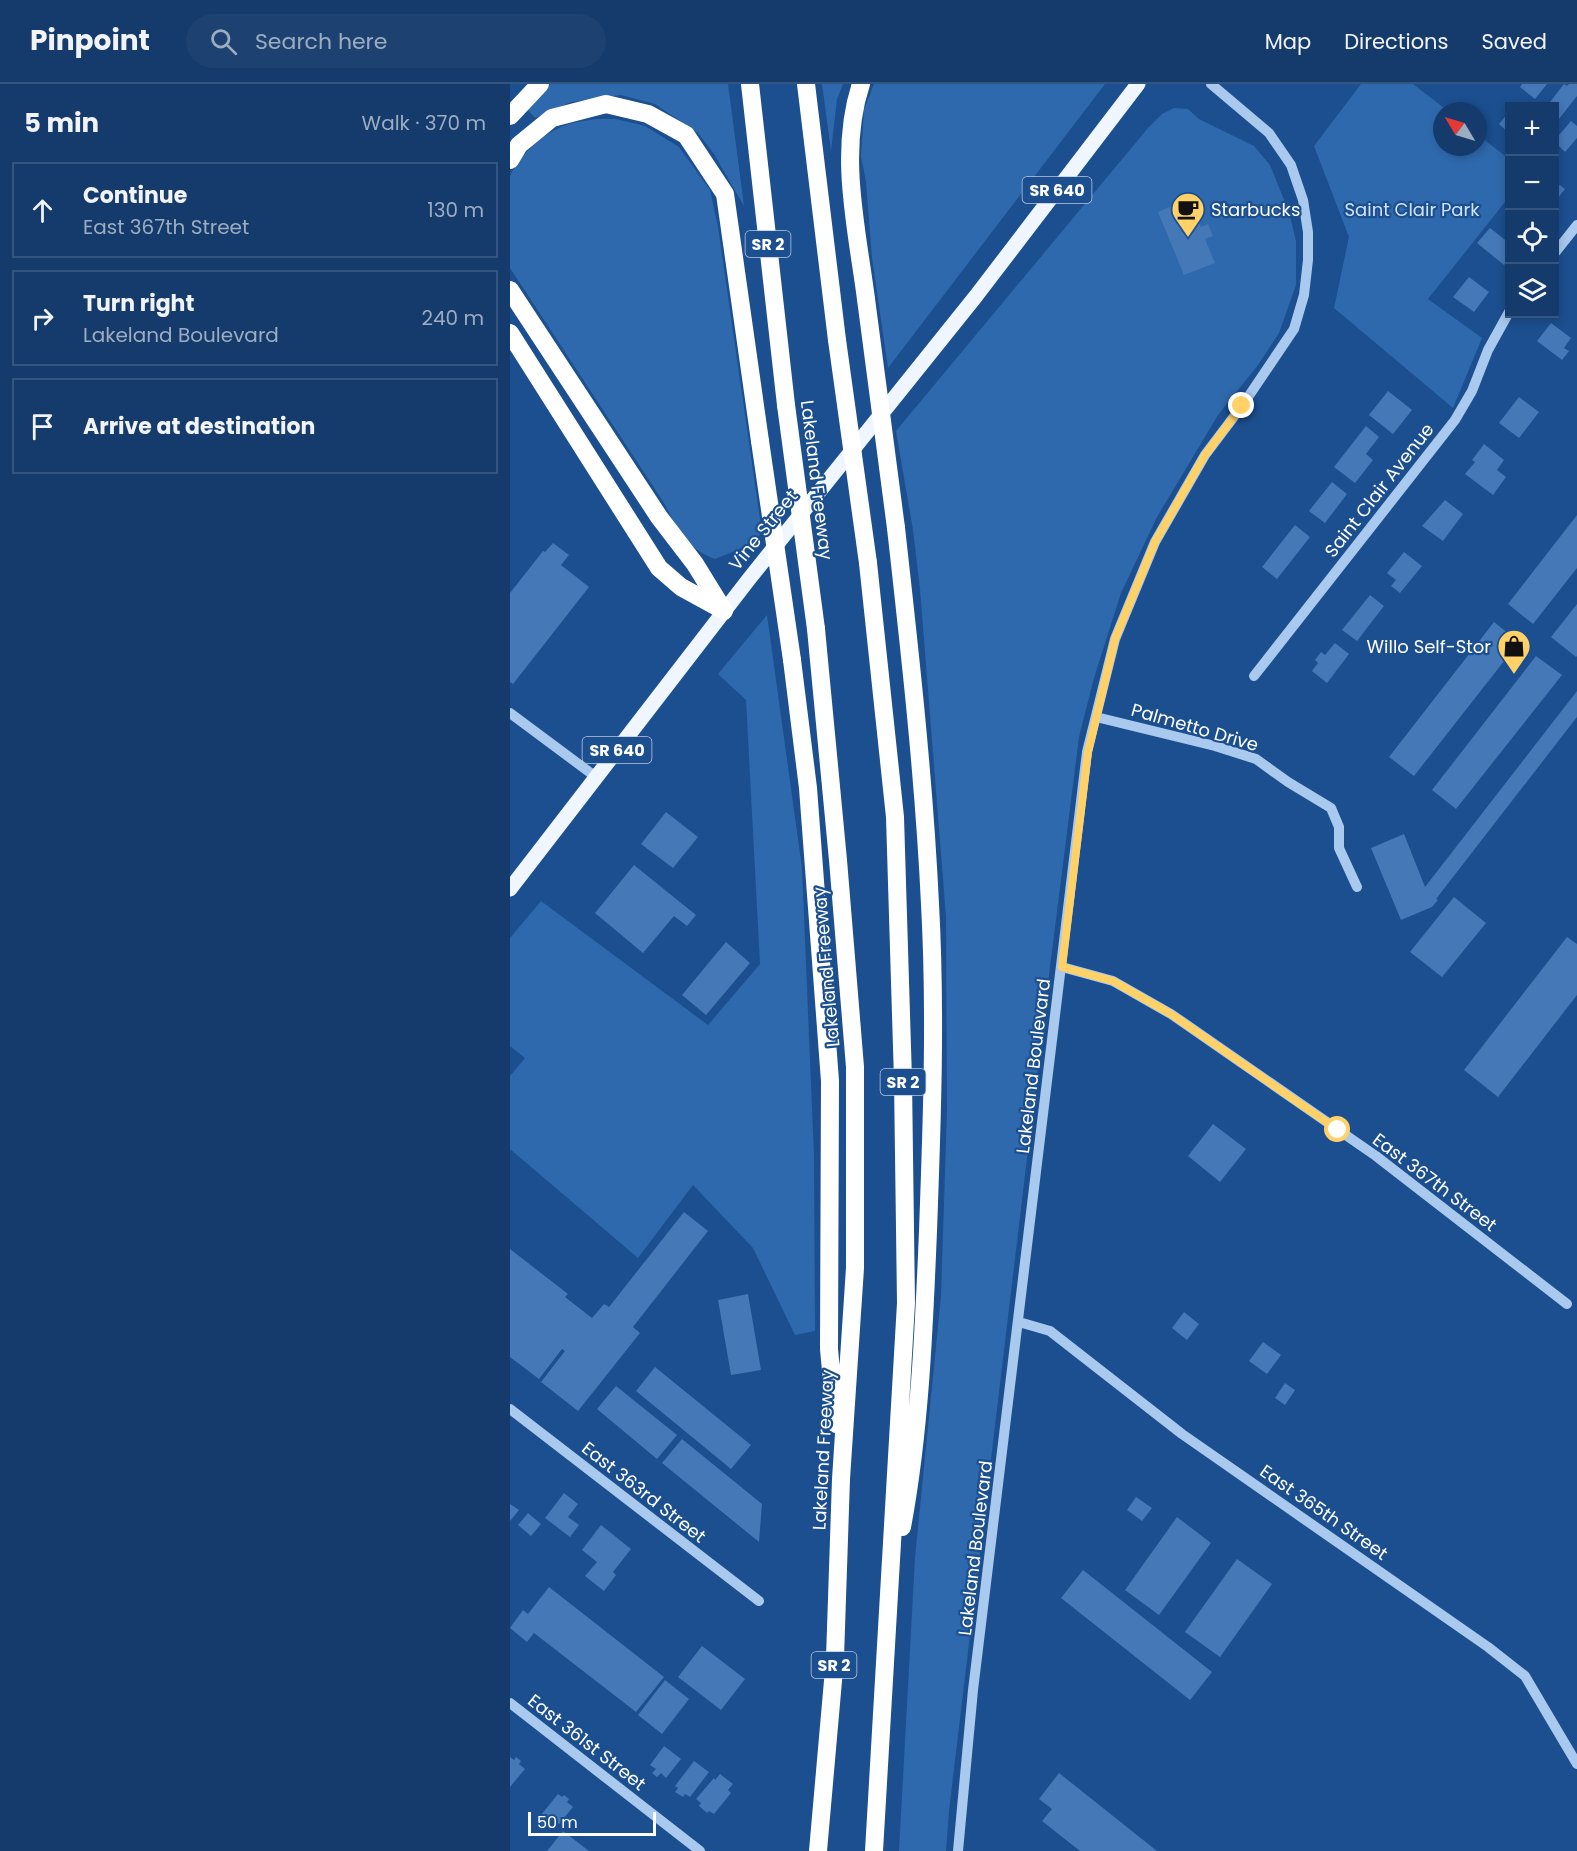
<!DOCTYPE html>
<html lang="en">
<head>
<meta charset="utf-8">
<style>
  :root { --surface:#143b6b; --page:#1d4271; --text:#f1f3f6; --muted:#9dadc1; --line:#33557e }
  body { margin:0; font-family:Poppins,sans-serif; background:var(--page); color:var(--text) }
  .controls { position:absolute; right:18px; top:18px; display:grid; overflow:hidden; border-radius:0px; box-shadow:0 3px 9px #0003 }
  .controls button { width:54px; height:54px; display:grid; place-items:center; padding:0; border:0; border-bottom:2px solid var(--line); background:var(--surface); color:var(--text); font:30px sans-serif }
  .compass { position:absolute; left:923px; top:18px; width:54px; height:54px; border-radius:50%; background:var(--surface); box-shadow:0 3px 9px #0003; rotate:308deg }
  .scale { position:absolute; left:18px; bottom:15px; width:128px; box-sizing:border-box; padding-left:6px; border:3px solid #fff; border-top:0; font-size:16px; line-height:21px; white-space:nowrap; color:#fff; -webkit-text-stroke:4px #1b4f8f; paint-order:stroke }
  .stop { position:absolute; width:18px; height:18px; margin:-14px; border:4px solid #ffd166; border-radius:50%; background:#fff }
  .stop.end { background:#ffd166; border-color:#fff; box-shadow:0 2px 6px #0008 }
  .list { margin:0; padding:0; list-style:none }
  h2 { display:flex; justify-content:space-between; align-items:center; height:78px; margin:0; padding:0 24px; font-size:26px }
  h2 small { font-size:20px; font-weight:400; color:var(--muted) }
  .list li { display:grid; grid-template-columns:39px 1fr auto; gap:18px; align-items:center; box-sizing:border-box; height:96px; margin:0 12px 12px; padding:0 12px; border:2px solid var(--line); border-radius:0px }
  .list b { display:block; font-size:22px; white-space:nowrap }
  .list p { margin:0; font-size:20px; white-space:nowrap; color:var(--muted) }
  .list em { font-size:20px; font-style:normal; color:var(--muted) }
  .icon { flex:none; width:33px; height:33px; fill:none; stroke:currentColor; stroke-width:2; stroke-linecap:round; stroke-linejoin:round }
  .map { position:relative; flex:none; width:1067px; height:1767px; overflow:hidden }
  header { display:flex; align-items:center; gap:36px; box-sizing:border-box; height:84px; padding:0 30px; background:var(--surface); border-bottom:2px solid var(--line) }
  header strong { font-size:28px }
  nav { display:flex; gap:33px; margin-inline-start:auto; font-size:21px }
  .search { width:420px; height:54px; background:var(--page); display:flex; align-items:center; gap:15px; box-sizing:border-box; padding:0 21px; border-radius:33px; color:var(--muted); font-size:22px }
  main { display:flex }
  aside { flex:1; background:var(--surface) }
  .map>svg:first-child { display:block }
  .green { fill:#2e69ad }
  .building { fill:#4478b7 }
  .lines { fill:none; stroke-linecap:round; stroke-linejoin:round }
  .minor { stroke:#a9c9ee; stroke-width:10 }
  .major { stroke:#f0f6ff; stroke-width:15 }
  .highway { stroke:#fff; stroke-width:18 }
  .highway-bridge { stroke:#fff; stroke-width:18 }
  .route { stroke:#ffd166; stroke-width:8 }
  .labels { text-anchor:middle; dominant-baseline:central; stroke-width:4.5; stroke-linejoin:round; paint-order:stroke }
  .shield { fill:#1b4f8f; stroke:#bbcadd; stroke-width:1.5 }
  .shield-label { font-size:16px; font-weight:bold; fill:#fff }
  .poi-label { font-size:18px; fill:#fff; stroke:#1b4f8f; text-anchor:start }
  .park-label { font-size:18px; fill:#cfe3fa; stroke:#1b4f8f }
  .street-label { font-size:18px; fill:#fff; stroke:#1b4f8f }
</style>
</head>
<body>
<header>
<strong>Pinpoint</strong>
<div class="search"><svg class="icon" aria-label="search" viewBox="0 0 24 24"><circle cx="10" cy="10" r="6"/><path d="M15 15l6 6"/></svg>Search here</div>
<nav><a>Map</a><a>Directions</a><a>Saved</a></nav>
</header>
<main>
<aside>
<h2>5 min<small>Walk · 370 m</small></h2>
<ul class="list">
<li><svg class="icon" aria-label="ahead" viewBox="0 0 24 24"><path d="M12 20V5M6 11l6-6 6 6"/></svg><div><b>Continue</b><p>East 367th Street</p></div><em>130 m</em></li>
<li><svg class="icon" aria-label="right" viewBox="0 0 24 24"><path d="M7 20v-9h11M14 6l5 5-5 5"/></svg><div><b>Turn right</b><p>Lakeland Boulevard</p></div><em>240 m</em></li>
<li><svg class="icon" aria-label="arrive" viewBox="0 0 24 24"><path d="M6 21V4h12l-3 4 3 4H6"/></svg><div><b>Arrive at destination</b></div></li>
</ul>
</aside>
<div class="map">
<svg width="1067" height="1767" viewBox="0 0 1067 1767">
  <rect width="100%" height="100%" fill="#1b4f8f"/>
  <path class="green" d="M 40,0 L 218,0 L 234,122 L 204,70 L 188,49 L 145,20 L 111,11 L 61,18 L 25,34 L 16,24 Z
    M 312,0 L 333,0 L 327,15 L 321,67 Z
    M 364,0 L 595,0 L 378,284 L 362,174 L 356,98 L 351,72 L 354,26 Z
    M 851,0 L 903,0 L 938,27 L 932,27 L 932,63 L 968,63 L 968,51 L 999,75 L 999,113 L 918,215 L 972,254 L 943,324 L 824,224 L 839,153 L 804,62 Z
    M 664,24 L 678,25 L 689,35 L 744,62 L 760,81 L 779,128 L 786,157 L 786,201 L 769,249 L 748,281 L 708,331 L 647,433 L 611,509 L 584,594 L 569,653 L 536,915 L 439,1727 L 436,1767 L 389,1767 L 405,1474 L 431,1212 L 437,1026 L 436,833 L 410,505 L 403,446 L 386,347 L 638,44 L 652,30 Z
    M 85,35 L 106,35 L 135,42 L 169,63 L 200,106 L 208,143 L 252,449 L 239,461 L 205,475 C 175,464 168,445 154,419 L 0,184 L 0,93 C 7,73 33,50 53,42 C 63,38 75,37 85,35 Z
    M 257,531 L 292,784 L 304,1072 L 305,1247 L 285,1251 L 243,1164 L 183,1101 L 128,1174 L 0,1065 L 0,992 L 15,974 L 0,962 L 0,854 L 31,817 L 198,941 L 250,880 L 236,616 L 208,590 Z"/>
  <path class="building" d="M 1012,0 L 1037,0 L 1025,15 L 1010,3 Z
    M 1054,0 L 1057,2 L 1059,0 L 1067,0 L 1067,12 L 1049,35 L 1044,31 L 1044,22 L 1037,22 Z
    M 999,28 L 999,49 L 989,40 Z
    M 1061,37 L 1067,42 L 1067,54 L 1055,68 L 1044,57 Z
    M 1044,97 L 1055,105 L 1044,119 Z
    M 679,115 L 691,143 L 698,140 L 703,152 L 695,155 L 705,179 L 674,191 L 648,128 Z
    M 980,144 L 999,159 L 999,175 L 994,181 L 967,159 Z
    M 959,193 L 979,208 L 964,228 L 943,213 Z
    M 1041,239 L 1061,254 L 1054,264 L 1059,267 L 1052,276 L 1027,257 Z
    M 878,307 L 902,326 L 883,350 L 859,331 Z
    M 1009,313 L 1029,328 L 1009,354 L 989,339 Z
    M 856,342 L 869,353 L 856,370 L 863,376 L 845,399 L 824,383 Z
    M 974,360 L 994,376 L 987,386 L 996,393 L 983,411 L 955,390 L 965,378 L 962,376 Z
    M 822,398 L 837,410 L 815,439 L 799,427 Z
    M 935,416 L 953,430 L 933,457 L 912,442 Z
    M 1067,431 L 1067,484 L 1023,540 L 998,520 Z
    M 785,441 L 800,453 L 767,495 L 752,483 Z
    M 43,459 L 59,471 L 51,481 L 79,503 L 3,600 L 0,598 L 0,509 L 33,467 L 35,468 Z
    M 894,468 L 912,482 L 890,509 L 881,502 L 886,496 L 877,489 Z
    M 860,511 L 874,522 L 847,557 L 832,546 Z
    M 1067,520 L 1067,572 L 1066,573 L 1041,553 Z
    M 984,538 L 1009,558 L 904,692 L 879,673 Z
    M 825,559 L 839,570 L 817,599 L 802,587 L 808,579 L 805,576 L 811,568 L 815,571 Z
    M 1026,572 L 1052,591 L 946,725 L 922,706 Z
    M 1067,607 L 1067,633 L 926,815 L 928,816 L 922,823 L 891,836 L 861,764 L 894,750 L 915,803 Z
    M 156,728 L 188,753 L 163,784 L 131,760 Z
    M 124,781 L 186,831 L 177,842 L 164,832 L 133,869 L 85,829 Z
    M 944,813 L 976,839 L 932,893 L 900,868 Z
    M 1057,853 L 1067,860 L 1067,911 L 988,1013 L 954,986 Z
    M 216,858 L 240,879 L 196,931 L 172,911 Z
    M 703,1040 L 736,1065 L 710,1098 L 678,1072 Z
    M 174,1128 L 198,1147 L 123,1243 L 130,1249 L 68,1327 L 31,1298 L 55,1267 L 52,1265 L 29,1295 L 0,1273 L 0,1165 L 58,1210 L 55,1213 L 82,1234 L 94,1220 L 99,1223 Z
    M 238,1210 L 251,1286 L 221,1291 L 208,1216 Z
    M 674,1228 L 689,1240 L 677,1256 L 662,1244 Z
    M 753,1258 L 771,1271 L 757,1290 L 739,1277 Z
    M 145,1283 L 241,1361 L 221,1385 L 126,1307 Z
    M 775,1299 L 785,1306 L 775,1321 L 765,1314 Z
    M 106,1302 L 167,1351 L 147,1375 L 87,1325 Z
    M 172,1355 L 252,1420 L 249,1458 L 152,1379 Z
    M 54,1409 L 68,1420 L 58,1433 L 69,1441 L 60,1453 L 35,1434 Z
    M 626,1413 L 642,1424 L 632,1437 L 617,1426 Z
    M 0,1420 L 9,1426 L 0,1437 Z
    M 18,1429 L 31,1440 L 21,1452 L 8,1441 Z
    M 667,1433 L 701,1459 L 649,1531 L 615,1506 Z
    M 91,1441 L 121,1465 L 103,1488 L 106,1491 L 94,1507 L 75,1492 L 87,1478 L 72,1466 Z
    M 727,1475 L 762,1500 L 710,1573 L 675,1548 Z
    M 573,1486 L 702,1588 L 680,1616 L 551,1514 Z
    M 39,1503 L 154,1593 L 126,1628 L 24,1549 L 17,1558 L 0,1544 L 13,1526 L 18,1530 Z
    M 192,1562 L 235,1595 L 211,1626 L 168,1593 Z
    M 155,1596 L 179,1615 L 152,1650 L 128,1631 Z
    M 154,1662 L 171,1675 L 156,1694 L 151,1689 L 147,1693 L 142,1689 L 146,1685 L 140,1681 Z
    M 0,1673 L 4,1676 L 6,1673 L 11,1677 L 9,1680 L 15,1685 L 0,1703 Z
    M 184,1677 L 199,1688 L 180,1713 L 175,1710 L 173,1713 L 165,1708 L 168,1704 L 165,1702 Z
    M 549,1689 L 647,1767 L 570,1767 L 532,1737 L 542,1725 L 529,1715 Z
    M 210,1690 L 223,1700 L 218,1706 L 221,1709 L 204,1730 L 199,1727 L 197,1729 L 189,1722 L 191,1719 L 186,1715 L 204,1694 L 205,1696 Z
    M 48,1710 L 52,1713 L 54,1711 L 59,1715 L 57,1718 L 63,1723 L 49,1740 L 42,1735 L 35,1743 L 27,1736 Z
    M 53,1747 L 79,1767 L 37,1767 Z"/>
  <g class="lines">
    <path class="minor" d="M 1044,170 L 1067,141
      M 744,592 L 945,336 L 962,307 L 978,266 L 999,228
      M 0,629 L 86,693
      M 586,633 L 705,662 L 746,675 L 778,698 L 821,724 L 829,743 L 829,764 L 847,803
      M 552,883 L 603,897 L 661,930 L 866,1072 L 1057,1220
      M 509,1238 L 540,1247 L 672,1350 L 978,1563 L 1015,1592 L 1067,1680
      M 0,1325 L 249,1517
      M 0,1619 L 190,1767
      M 448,1767 L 463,1606 L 577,668 L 605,555 L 645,458 L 695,371 L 732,322 L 784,245 L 794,211 L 798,176 L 798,148 L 793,116 L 781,81 L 759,49 L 701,0"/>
    <path class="major" d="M 0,805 L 239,495 L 466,212 L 628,0"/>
    <path class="highway" d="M 240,0 L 276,321
      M 296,0 L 327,256
      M 351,0 C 328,69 347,145 356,215
      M 0,32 L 30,0
      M 0,76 L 9,61 L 42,34 L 96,20 L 138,30 L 176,51 L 215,110 L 250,357
      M 0,206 L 149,433 L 185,480 L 214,527
      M 0,249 L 149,484 L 171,503 L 213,526
      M 386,444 C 400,569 414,694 420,820 C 426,929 422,1038 418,1147 C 414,1244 410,1347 392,1443
      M 358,479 L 385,733 L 393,996 L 396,1219 L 364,1767
      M 306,545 L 328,776 L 345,983 L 345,1184 L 331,1395 L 325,1574 L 308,1767
      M 282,576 L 298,704 L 320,997 L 319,1265 L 326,1340"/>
    <path class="highway-bridge" d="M 356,215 L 386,444
      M 327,256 L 358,479
      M 276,321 L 306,545
      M 250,357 L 282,576"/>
  </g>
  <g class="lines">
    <path class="route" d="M 732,322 L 695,371 L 645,458 L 605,555 L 578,668 L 552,883 L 603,897 L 661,930 L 828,1046"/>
  </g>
  <defs>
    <symbol id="cafe-pin" viewBox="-11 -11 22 30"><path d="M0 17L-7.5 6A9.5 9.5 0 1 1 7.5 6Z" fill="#ffd166" stroke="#1b4f8f"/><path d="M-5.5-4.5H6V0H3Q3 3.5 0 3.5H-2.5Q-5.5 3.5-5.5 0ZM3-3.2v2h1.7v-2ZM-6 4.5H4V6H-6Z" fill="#111"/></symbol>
    <symbol id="shop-pin" viewBox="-11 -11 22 30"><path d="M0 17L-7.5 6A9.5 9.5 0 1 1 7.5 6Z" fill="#ffd166" stroke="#1b4f8f"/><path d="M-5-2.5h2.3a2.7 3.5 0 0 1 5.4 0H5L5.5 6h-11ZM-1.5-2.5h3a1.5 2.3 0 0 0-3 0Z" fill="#111"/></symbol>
  </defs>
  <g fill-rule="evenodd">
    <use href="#cafe-pin" x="659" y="106" width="38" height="52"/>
    <use href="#shop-pin" x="985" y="543" width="38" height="52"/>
  </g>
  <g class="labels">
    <g class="shield">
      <rect x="512.5" y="93" width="69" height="26" rx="4.5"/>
      <rect x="235.5" y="147" width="45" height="26" rx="4.5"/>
      <rect x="72.5" y="653" width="69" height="26" rx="4.5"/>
      <rect x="370.5" y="985" width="45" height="26" rx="4.5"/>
      <rect x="301.5" y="1568" width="45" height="26" rx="4.5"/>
    </g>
    <g class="shield-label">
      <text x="547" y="106">SR 640</text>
      <text x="258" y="160">SR 2</text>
      <text x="107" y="666">SR 640</text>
      <text x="393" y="998">SR 2</text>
      <text x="324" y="1581">SR 2</text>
    </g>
    <g class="poi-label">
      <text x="701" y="125">Starbucks</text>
      <text x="981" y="562" text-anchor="end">Willo Self-Stor</text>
    </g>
    <g class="park-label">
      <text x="902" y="125">Saint Clair Park</text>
    </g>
    <g class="street-label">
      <text transform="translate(307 396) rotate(83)">Lakeland Freeway</text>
      <text transform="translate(869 406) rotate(-52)">Saint Clair Avenue</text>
      <text transform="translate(253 446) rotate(-51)">Vine Street</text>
      <text transform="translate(685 643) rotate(16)">Palmetto Drive</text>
      <text transform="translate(316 883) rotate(-95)">Lakeland Freeway</text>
      <text transform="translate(523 982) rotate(-83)">Lakeland Boulevard</text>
      <text transform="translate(925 1098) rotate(37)">East 367th Street</text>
      <text transform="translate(313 1366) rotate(-87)">Lakeland Freeway</text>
      <text transform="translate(134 1408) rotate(38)">East 363rd Street</text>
      <text transform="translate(814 1428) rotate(35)">East 365th Street</text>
      <text transform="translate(465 1464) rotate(-83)">Lakeland Boulevard</text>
      <text transform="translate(77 1658) rotate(38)">East 361st Street</text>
    </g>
  </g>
</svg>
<div class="controls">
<button>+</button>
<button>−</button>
<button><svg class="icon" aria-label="locate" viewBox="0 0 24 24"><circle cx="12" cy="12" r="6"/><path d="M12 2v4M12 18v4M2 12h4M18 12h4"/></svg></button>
<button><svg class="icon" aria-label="layers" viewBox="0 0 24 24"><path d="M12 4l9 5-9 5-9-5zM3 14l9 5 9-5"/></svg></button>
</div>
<svg class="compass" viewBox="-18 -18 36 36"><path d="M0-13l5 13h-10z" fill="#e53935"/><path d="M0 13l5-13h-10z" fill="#9dadc1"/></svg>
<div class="scale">50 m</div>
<div class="stop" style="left:828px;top:1046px"></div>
<div class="stop end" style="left:732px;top:322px"></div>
</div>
</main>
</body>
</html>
